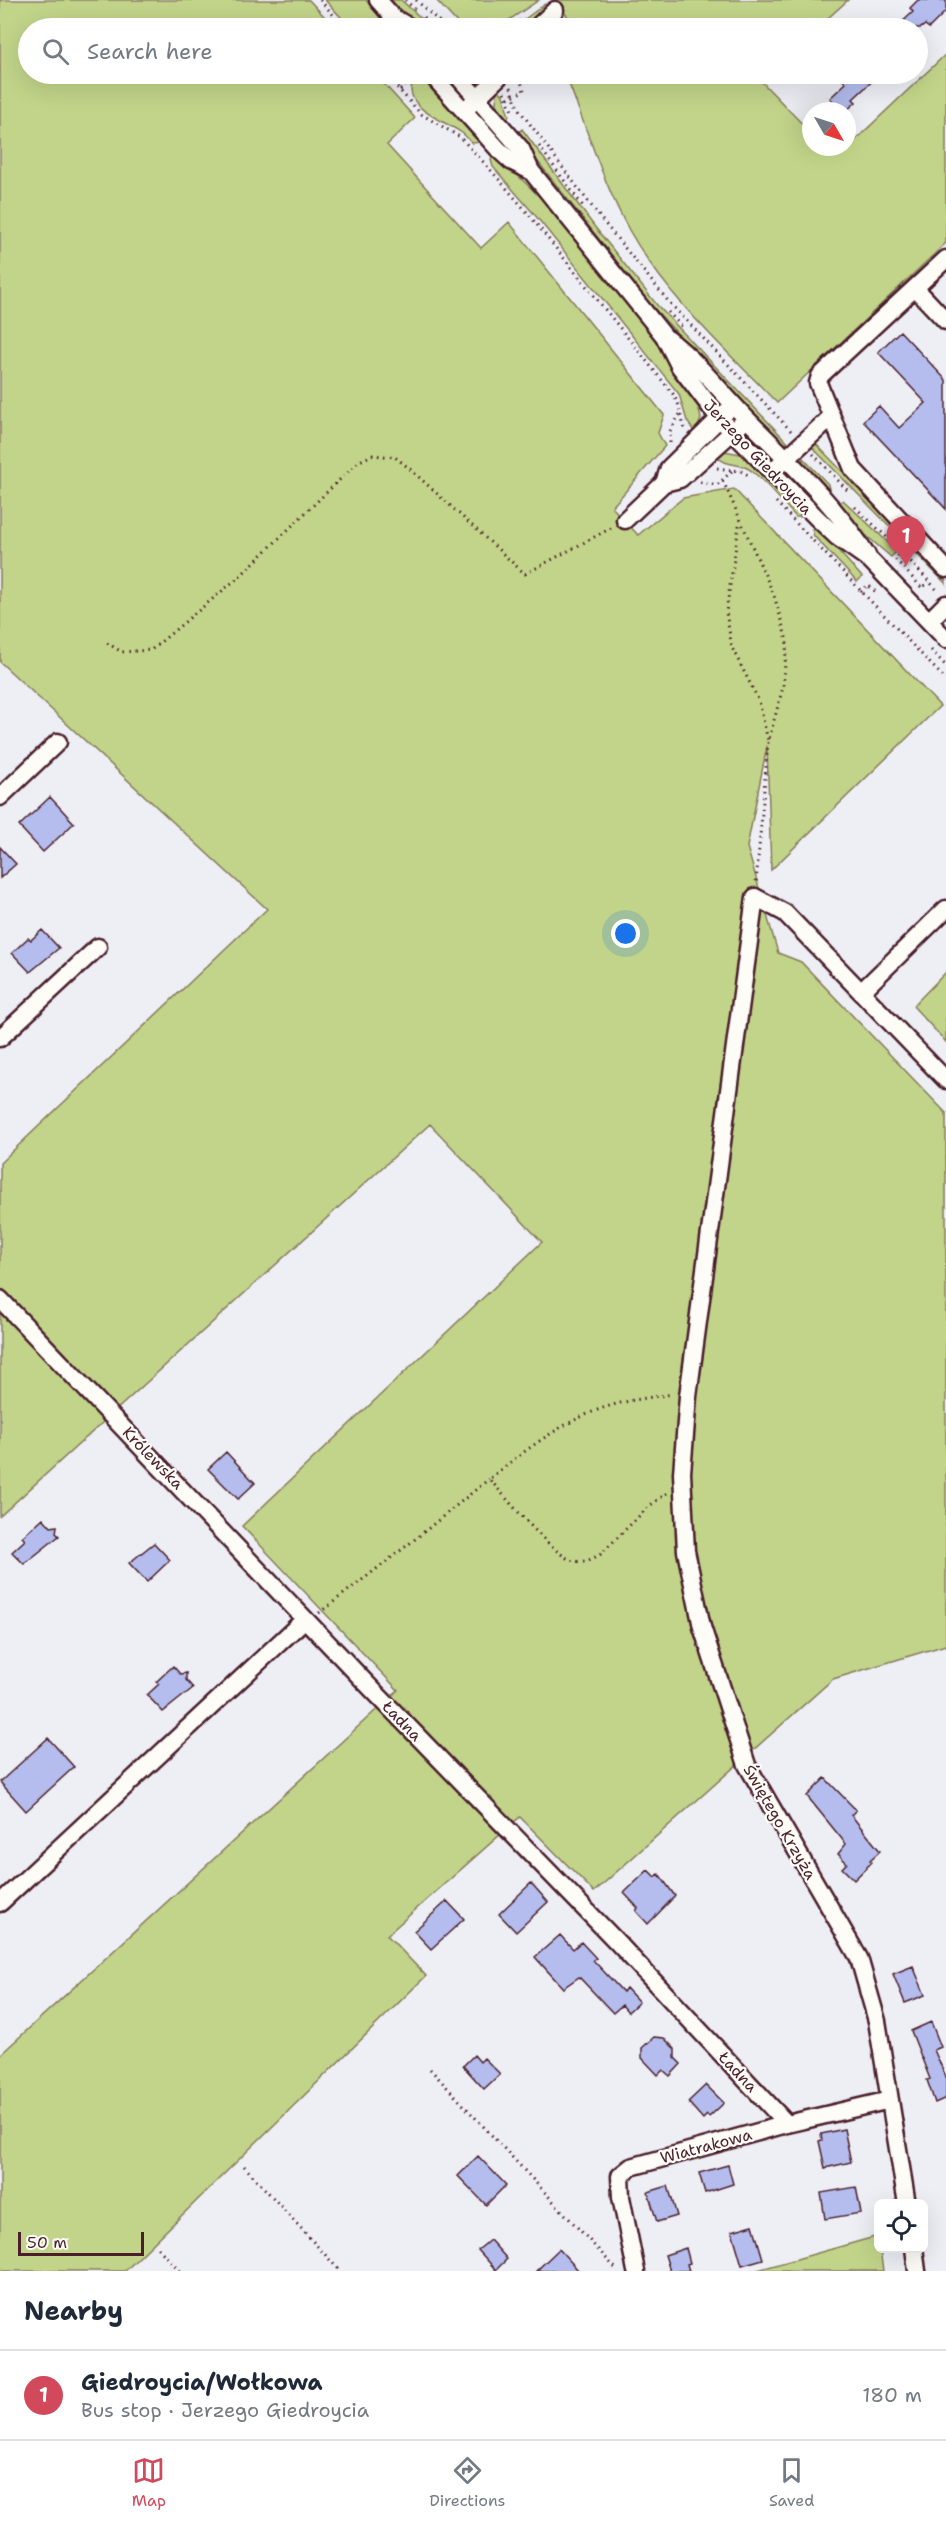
<!DOCTYPE html>
<html lang="en">
<head>
<meta charset="utf-8">
<style>
  :root { --surface:#fff; --page:#f6f6f7; --text:#1f2937; --muted:#747a83; --line:#e0e1e3; --accent:#d1495b }
  body { margin:0; font-family:"Shantell Sans",sans-serif; background:var(--page); color:var(--text) }
  .controls { position:absolute; right:18px; bottom:18px; display:grid; overflow:hidden; border-radius:9px; box-shadow:0 6px 24px #0002 }
  .controls button { width:54px; height:54px; display:grid; place-items:center; padding:0; border:0; border-bottom:2px solid var(--line); background:var(--surface); color:var(--text); font:30px sans-serif }
  .compass { position:absolute; left:802px; top:102px; width:54px; height:54px; border-radius:50%; background:var(--surface); box-shadow:0 6px 24px #0002; rotate:129deg }
  .scale { position:absolute; left:18px; bottom:15px; width:126px; box-sizing:border-box; padding-left:6px; border:3px solid #4a1f2b; border-top:0; font-size:16px; line-height:21px; white-space:nowrap; color:#4a1f2b; -webkit-text-stroke:4px #fdfcf7; paint-order:stroke }
  .you { position:absolute; left:626px; top:934px; width:21px; height:21px; margin:-15px; border:4px solid #fff; border-radius:50%; background:#1a73e8; box-shadow:0 0 0 9px #1a73e833 }
  .badge { display:grid; place-items:center; width:39px; height:39px; border-radius:50%; background:var(--accent); color:#fff; font-size:20px; font-weight:700 }
  .pin { position:absolute; translate:-50% -50px; filter:drop-shadow(0 2px 3px #0008) }
  .pin::after { content:''; position:absolute; top:32px; width:21px; height:18px; background:inherit; clip-path:polygon(0 0,100% 0,50% 100%) }
  .list { margin:0; padding:0; list-style:none }
  h2 { display:flex; justify-content:space-between; align-items:center; height:78px; margin:0; padding:0 24px; font-size:26px }
  h2 small { font-size:20px; font-weight:400; color:var(--muted) }
  .list li { display:grid; grid-template-columns:39px 1fr auto; gap:18px; align-items:center; box-sizing:border-box; height:90px; padding:0 24px; border-top:2px solid var(--line) }
  .list b { display:block; font-size:22px; white-space:nowrap }
  .list p { margin:0; font-size:20px; white-space:nowrap; color:var(--muted) }
  .list em { font-size:20px; font-style:normal; color:var(--muted) }
  .icon { flex:none; width:33px; height:33px; fill:none; stroke:currentColor; stroke-width:2; stroke-linecap:round; stroke-linejoin:round }
  .map { position:relative; flex:none; width:946px; height:2271px; overflow:hidden }
  .search { position:absolute; background:var(--surface); box-shadow:0 6px 24px #0002; left:18px; right:18px; top:18px; height:66px; display:flex; align-items:center; gap:15px; box-sizing:border-box; padding:0 21px; border-radius:33px; color:var(--muted); font-size:22px }
  .sheet { height:168px; background:var(--surface) }
  nav { display:flex; justify-content:space-around; align-items:center; box-sizing:border-box; height:84px; border-top:2px solid var(--line); background:var(--surface); font-size:16px; color:var(--muted) }
  nav a { display:grid; justify-items:center; gap:3px }
  nav .on { color:var(--accent) }
  .map>svg:first-child { display:block }
  .green { fill:#c1d489; stroke:#867a5a; stroke-width:1.5 }
  .building { fill:#b4bdee; stroke:#4a1f2b; stroke-width:1.5 }
  .lines { fill:none; stroke-linecap:round; stroke-linejoin:round }
  .minor-casing { stroke:#4a1f2b; stroke-width:21 }
  .path { stroke:#4a1f2b; stroke-width:3; stroke-dasharray:1.5 4.5; stroke-linecap:butt }
  .minor { stroke:#fdfcf7; stroke-width:16 }
  .labels { text-anchor:middle; dominant-baseline:central; stroke-width:4.5; stroke-linejoin:round; paint-order:stroke }
  .street-label { font-size:16px; fill:#4a1f2b; stroke:#fdfcf7 }
</style>
</head>
<body>
<div class="map">
<svg width="946" height="2271" viewBox="0 0 946 2271">
  <rect width="100%" height="100%" fill="#eeeff5"/>
  <filter id="ink" filterUnits="userSpaceOnUse"><feTurbulence type="fractalNoise" baseFrequency=".0167" numOctaves="2"/><feDisplacementMap in="SourceGraphic" scale="12" xChannelSelector="R" yChannelSelector="G"/><feConvolveMatrix kernelMatrix="1 2 1 2 8 2 1 2 1" color-interpolation-filters="sRGB"/></filter>
  <g filter="url(#ink)">
    <path class="green" d="M 0,0 L 309,0 L 335,28 L 28,28 L 28,74 L 375,74 L 415,118 L 387,145 L 481,248 L 509,222 L 664,415 L 658,433 L 665,446 L 612,507 L 638,535 L 683,498 L 734,489 L 940,706 L 771,870 L 767,746 L 747,847 L 778,953 L 801,962 L 946,1113 L 946,1645 L 833,1679 L 594,1892 L 520,1817 L 387,1935 L 426,1976 L 125,2271 L 0,2271 L 0,2055 L 398,1690 L 242,1526 L 542,1242 L 430,1124 L 0,1516 L 0,1163 L 267,909 L 0,662 Z
      M 325,0 L 366,0 L 388,28 L 351,28 Z
      M 390,0 L 401,0 L 432,28 L 421,28 Z
      M 436,0 L 539,0 L 497,28 L 462,28 Z
      M 553,0 L 848,0 L 817,28 L 564,28 L 571,20 Z
      M 545,4 L 551,6 L 521,28 L 513,28 Z
      M 946,54 L 946,243 L 777,403 C 725,349 666,296 629,230 C 602,181 586,125 565,74 L 768,74 L 761,81 L 811,133 L 811,147 L 824,147 L 827,150 L 830,147 L 847,147 L 847,142 L 851,144 Z
      M 423,74 L 482,142 L 472,143 C 469,140 466,136 462,133 C 446,121 409,111 411,87 Z
      M 498,89 L 503,95 L 509,116 L 505,121 L 496,102 Z
      M 522,129 L 594,226 L 657,305 L 789,444 L 777,442 L 651,305 L 516,134 Z
      M 495,153 L 546,203 L 640,319 L 697,400 L 701,419 L 695,433 L 687,421 L 679,394 L 535,215 L 493,167 L 491,160 Z
      M 815,443 L 946,579 L 946,584 L 811,446 Z
      M 724,451 L 746,455 L 805,514 L 800,517 L 796,517 C 782,502 769,485 753,472 C 741,461 728,469 715,455 Z
      M 803,458 L 828,484 L 829,489 L 826,493 L 802,463 Z
      M 843,500 L 897,551 L 891,557 L 861,531 L 837,505 Z
      M 816,526 L 862,577 L 857,582 L 814,536 L 812,529 Z
      M 946,972 L 946,1042 L 913,1006 Z
      M 878,2236 L 883,2271 L 754,2271 Z"/>
    <path class="building" d="M 918,0 L 946,0 L 946,11 L 929,28 L 925,25 L 921,28 L 896,28 L 913,12 L 910,8 Z
      M 837,74 L 880,74 L 853,99 L 856,102 L 846,111 L 842,111 L 830,98 L 846,83 Z
      M 900,331 L 946,380 L 946,509 L 863,421 L 879,406 L 899,428 L 926,403 L 878,352 Z
      M 50,797 L 74,823 L 43,852 L 19,826 Z
      M 0,847 L 16,864 L 0,878 Z
      M 42,930 L 59,948 L 30,972 L 12,953 L 28,938 L 31,940 Z
      M 226,1452 L 255,1483 L 238,1499 L 208,1469 Z
      M 43,1518 L 51,1527 L 57,1526 L 56,1533 L 59,1536 L 24,1564 L 12,1552 L 25,1540 L 22,1537 Z
      M 154,1543 L 170,1560 L 147,1582 L 129,1563 Z
      M 173,1666 L 180,1674 L 186,1673 L 186,1680 L 193,1688 L 163,1712 L 147,1695 L 159,1684 L 156,1682 Z
      M 48,1738 L 74,1767 L 26,1811 L 0,1782 Z
      M 825,1778 L 856,1810 L 851,1815 L 880,1851 L 870,1860 L 872,1862 L 854,1880 L 842,1868 L 847,1863 L 838,1854 L 846,1844 L 807,1796 Z
      M 648,1870 L 655,1877 L 659,1874 L 675,1896 L 648,1924 L 636,1911 L 638,1908 L 624,1893 Z
      M 531,1883 L 548,1902 L 516,1932 L 499,1914 Z
      M 447,1901 L 464,1919 L 431,1949 L 414,1931 Z
      M 560,1935 L 573,1949 L 581,1942 L 596,1958 L 593,1960 L 623,1992 L 626,1988 L 639,2002 L 628,2012 L 622,2005 L 613,2013 L 579,1977 L 563,1988 L 535,1957 Z
      M 913,1966 L 925,1995 L 905,2003 L 893,1974 Z
      M 931,2022 L 941,2047 L 934,2050 L 946,2077 L 946,2098 L 935,2103 L 927,2080 L 930,2079 L 911,2031 Z
      M 654,2037 L 664,2038 L 675,2049 L 675,2058 L 681,2064 L 670,2076 L 663,2070 L 658,2075 L 642,2058 L 642,2048 Z
      M 474,2055 L 480,2062 L 484,2058 L 500,2074 L 484,2089 L 463,2066 Z
      M 706,2085 L 724,2103 L 709,2117 L 707,2115 L 703,2119 L 688,2102 Z
      M 844,2129 L 851,2162 L 825,2168 L 819,2141 L 822,2140 L 821,2134 Z
      M 478,2156 L 506,2185 L 486,2205 L 458,2176 Z
      M 728,2165 L 733,2184 L 705,2193 L 699,2173 Z
      M 668,2186 L 677,2216 L 657,2222 L 648,2192 Z
      M 856,2187 L 861,2213 L 825,2219 L 821,2193 Z
      M 753,2225 L 763,2259 L 742,2265 L 732,2231 Z
      M 490,2240 L 507,2259 L 496,2270 L 478,2250 Z
      M 686,2248 L 690,2263 L 687,2264 L 689,2271 L 670,2271 L 665,2255 Z
      M 559,2249 L 579,2271 L 536,2271 Z"/>
    <g class="lines">
      <defs>
        <path id="minor" d="M 378,0 L 394,18 L 411,28
          M 536,28 L 555,10
          M 431,74 L 499,150 L 511,161 L 531,171
          M 456,74 L 521,149 L 531,171 L 664,336 L 680,367 L 719,418 L 817,518 L 837,537 L 871,561 L 946,639
          M 470,105 L 502,74
          M 946,259 L 820,376 L 818,383 L 853,469 L 946,569
          M 915,288 L 946,321
          M 668,339 C 697,361 719,390 745,417 C 788,461 834,503 867,555
          M 779,465 L 831,417
          M 664,483 L 680,479 L 740,425
          M 625,520 L 664,483 L 669,468 L 726,412
          M 929,621 L 946,604
          M 0,797 L 58,742
          M 862,991 L 946,909
          M 0,1038 L 98,947
          M 0,1299 L 365,1682 L 617,1942 L 787,2124
          M 0,1903 L 305,1619
          M 907,2204 L 877,2021 L 859,1958 L 747,1765 L 702,1627 L 686,1551 L 682,1473 L 688,1396 L 755,897 L 785,913 L 946,1080
          M 914,2248 L 917,2271
          M 636,2271 L 621,2197 L 620,2176 L 631,2167 L 787,2124 L 890,2100"/>
      </defs>
      <use href="#minor" class="minor-casing"/>
      <path class="path" d="M 320,0 L 345,28
        M 405,0 L 417,11
        M 416,0 L 446,28
        M 424,17 L 436,28
        M 509,28 L 522,19
        M 385,74 L 421,114 L 460,137 L 489,168 L 526,211 L 673,394 L 678,403 L 685,431
        M 394,84 L 406,74
        M 511,87 L 518,108 L 602,220 L 668,301 L 792,432
        M 400,90 L 415,77
        M 504,92 L 513,113
        M 508,98 L 524,91 L 519,75
        M 539,146 L 585,209
        M 668,312 L 684,329
        M 670,443 L 670,431 L 680,414
        M 813,454 L 850,493
        M 717,468 L 741,471 L 750,476
        M 723,481 L 774,595 L 787,641 L 783,687 L 768,743 L 756,883
        M 700,482 L 717,485 L 732,471
        M 776,502 L 946,680
        M 855,507 L 897,547 L 939,592
        M 740,519 L 726,612 L 732,648 L 759,701 L 768,741
        M 903,551 L 895,559 L 922,588 L 929,582
        M 861,592 L 868,585 L 877,593
        M 107,643 L 122,652 L 151,650 L 239,577 L 358,462 L 372,455 L 395,457 L 410,469 L 525,574 L 613,527
        M 931,650 L 946,666
        M 667,1493 L 648,1507 L 601,1554 C 592,1559 584,1563 574,1561 C 553,1556 506,1497 489,1479 C 522,1453 556,1426 595,1411 C 620,1401 646,1398 673,1394
        M 319,1613 L 409,1544 L 489,1479
        M 430,2069 L 618,2271
        M 244,2166 L 340,2271
        M 158,2248 L 180,2271"/>
      <use href="#minor" class="minor"/>
    </g>
  </g>
  <g class="labels">
    <g class="street-label">
      <text transform="translate(758 457) rotate(47)">Jerzego Giedroycia</text>
      <text transform="translate(153 1458) rotate(46)">Królewska</text>
      <text transform="translate(402 1721) rotate(46)">Ładna</text>
      <text transform="translate(780 1822) rotate(60)">Świętego Krzyża</text>
      <text transform="translate(738 2072) rotate(47)">Ładna</text>
      <text transform="translate(706 2146) rotate(-15)">Wiatrakowa</text>
    </g>
  </g>
</svg>
<div class="controls">
<button><svg class="icon" aria-label="locate" viewBox="0 0 24 24"><circle cx="12" cy="12" r="6"/><path d="M12 2v4M12 18v4M2 12h4M18 12h4"/></svg></button>
</div>
<svg class="compass" viewBox="-18 -18 36 36"><path d="M0-13l5 13h-10z" fill="#e53935"/><path d="M0 13l5-13h-10z" fill="#747a83"/></svg>
<div class="scale">50 m</div>
<div class="you"></div>
<div class="pin badge" style="left:906px;top:566px">1</div>
<div class="search"><svg class="icon" aria-label="search" viewBox="0 0 24 24"><circle cx="10" cy="10" r="6"/><path d="M15 15l6 6"/></svg>Search here</div>
</div>
<section class="sheet">
<h2>Nearby<small></small></h2>
<ul class="list">
<li><span class="badge">1</span><div><b>Giedroycia/Wołkowa</b><p>Bus stop · Jerzego Giedroycia</p></div><em>180 m</em></li>
</ul>
</section>
<nav>
<a class="on"><svg class="icon" aria-label="map" viewBox="0 0 24 24"><path d="M3 6l6-2 6 2 6-2v14l-6 2-6-2-6 2zM9 4v14M15 6v14"/></svg>Map</a>
<a><svg class="icon" aria-label="directions" viewBox="0 0 24 24"><path d="M12 3l9 9-9 9-9-9zM9 14v-3h6M13 9l2 2-2 2"/></svg>Directions</a>
<a><svg class="icon" aria-label="saved" viewBox="0 0 24 24"><path d="M7 4h10v16l-5-4-5 4z"/></svg>Saved</a>
</nav>
</body>
</html>
